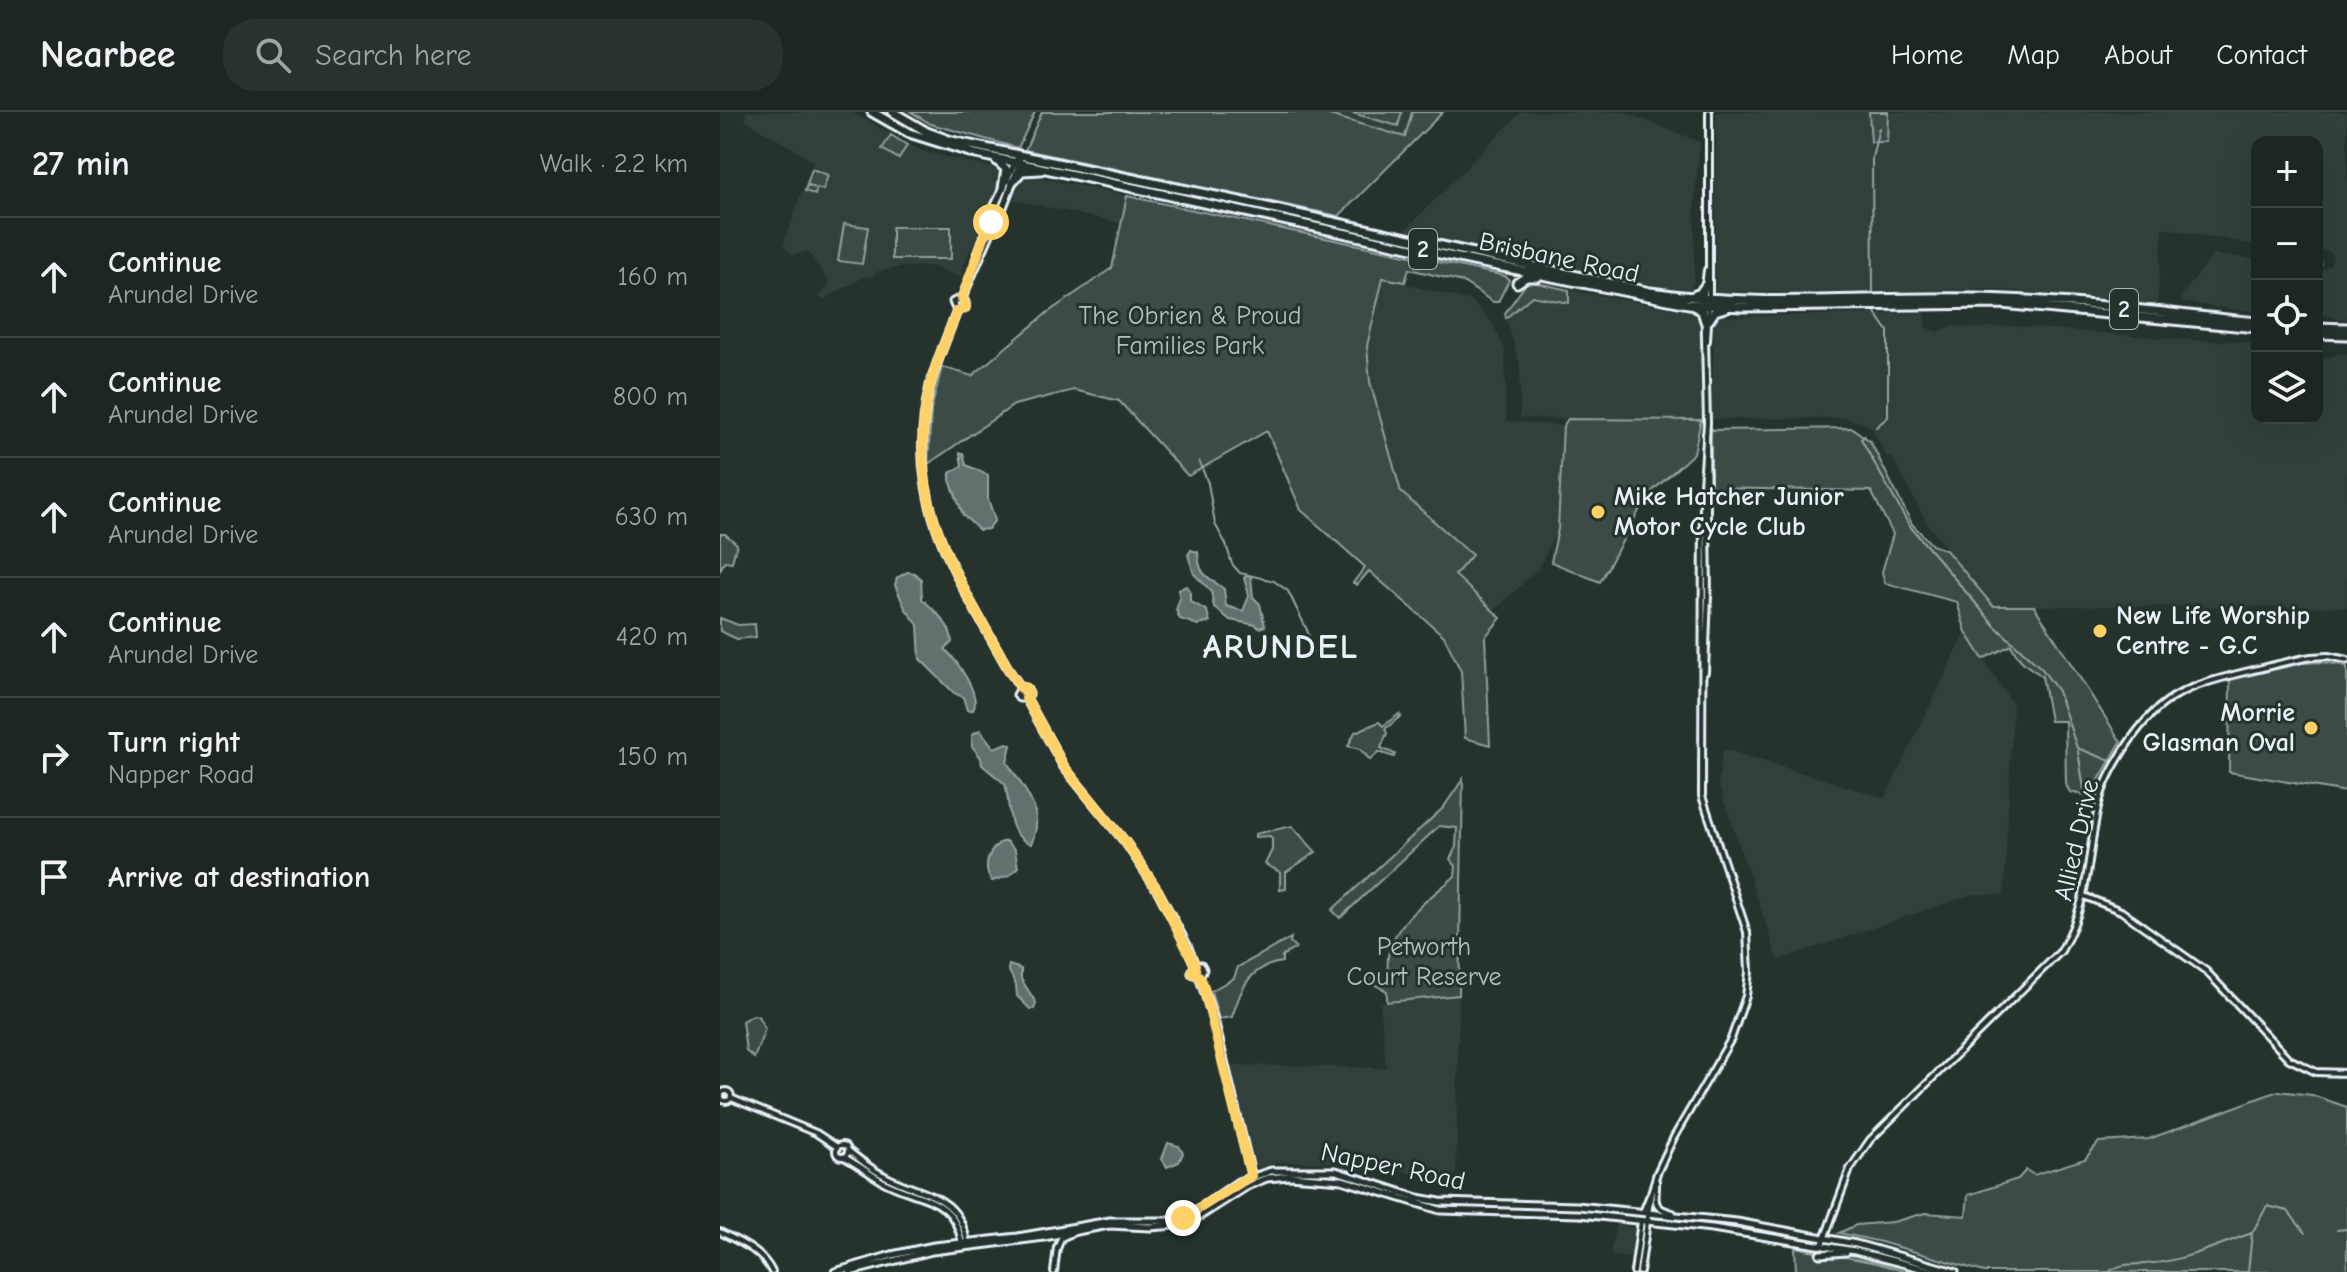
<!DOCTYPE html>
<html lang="en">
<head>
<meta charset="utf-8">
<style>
  :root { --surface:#1c2622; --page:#29322f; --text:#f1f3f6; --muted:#a0a5a5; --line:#3a4340 }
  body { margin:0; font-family:"Comic Neue",sans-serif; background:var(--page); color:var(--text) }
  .controls { position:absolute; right:24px; top:24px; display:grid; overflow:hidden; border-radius:16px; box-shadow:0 8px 32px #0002 }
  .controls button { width:72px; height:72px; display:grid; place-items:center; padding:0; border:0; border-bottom:2px solid var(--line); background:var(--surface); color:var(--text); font:40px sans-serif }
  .stop { position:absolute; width:24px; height:24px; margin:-18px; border:6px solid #ffd166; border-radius:50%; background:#fff }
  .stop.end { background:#ffd166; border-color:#fff; box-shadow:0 2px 8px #0008 }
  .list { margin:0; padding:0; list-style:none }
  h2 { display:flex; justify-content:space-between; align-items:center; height:104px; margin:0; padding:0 32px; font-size:34px }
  h2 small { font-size:26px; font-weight:400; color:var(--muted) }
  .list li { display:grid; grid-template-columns:52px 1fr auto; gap:24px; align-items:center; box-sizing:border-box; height:120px; padding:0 32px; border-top:2px solid var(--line) }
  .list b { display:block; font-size:30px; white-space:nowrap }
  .list p { margin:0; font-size:26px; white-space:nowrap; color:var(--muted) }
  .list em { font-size:26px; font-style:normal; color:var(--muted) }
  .icon { flex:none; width:44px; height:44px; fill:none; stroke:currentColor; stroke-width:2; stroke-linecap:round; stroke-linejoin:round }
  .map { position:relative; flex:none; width:1627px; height:1160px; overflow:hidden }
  header { display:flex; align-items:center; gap:48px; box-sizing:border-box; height:112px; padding:0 40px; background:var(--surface); border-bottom:2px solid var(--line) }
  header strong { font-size:38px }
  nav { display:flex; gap:44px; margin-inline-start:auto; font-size:28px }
  .search { width:560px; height:72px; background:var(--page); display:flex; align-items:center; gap:20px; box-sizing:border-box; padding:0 28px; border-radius:32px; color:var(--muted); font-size:30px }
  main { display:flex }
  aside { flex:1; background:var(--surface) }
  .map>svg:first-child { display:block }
  .built { fill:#333f3a }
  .green { fill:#3e4b47; stroke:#939ea0; stroke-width:2 }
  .water { fill:#636f6d; stroke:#98a3a5; stroke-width:2 }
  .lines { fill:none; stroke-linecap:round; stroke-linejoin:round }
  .stream { stroke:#98a3a5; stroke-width:2 }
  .tertiary-casing { stroke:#e8f1f8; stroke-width:10 }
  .secondary-casing { stroke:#e8f1f8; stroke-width:11 }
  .trunk-casing { stroke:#e8f1f8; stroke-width:13 }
  .tertiary { stroke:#26332d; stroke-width:4 }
  .secondary { stroke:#26332d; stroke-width:5 }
  .trunk { stroke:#26332d; stroke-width:7 }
  .route { stroke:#ffd166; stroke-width:10 }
  .poi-dot { fill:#ffd166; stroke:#26332d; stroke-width:3 }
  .labels { text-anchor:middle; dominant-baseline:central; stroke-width:6; stroke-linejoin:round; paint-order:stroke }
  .shield { fill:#26332d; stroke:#aeb8bb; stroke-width:2 }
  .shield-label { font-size:24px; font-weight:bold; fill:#e8f1f8 }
  .street-label { font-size:26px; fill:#e8f1f8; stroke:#26332d }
  .park-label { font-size:26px; fill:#b5bfc3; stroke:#26332d }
  .poi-label { font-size:26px; font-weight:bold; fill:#e8f1f8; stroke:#26332d; text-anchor:start }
  .district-label { font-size:34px; font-weight:bold; letter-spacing:2px; fill:#e8f1f8; stroke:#26332d }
</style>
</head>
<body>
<header>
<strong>Nearbee</strong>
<div class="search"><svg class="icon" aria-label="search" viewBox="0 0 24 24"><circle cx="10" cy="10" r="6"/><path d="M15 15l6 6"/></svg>Search here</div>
<nav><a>Home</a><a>Map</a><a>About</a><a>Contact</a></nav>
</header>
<main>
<aside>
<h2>27 min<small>Walk · 2.2 km</small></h2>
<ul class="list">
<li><svg class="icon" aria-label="ahead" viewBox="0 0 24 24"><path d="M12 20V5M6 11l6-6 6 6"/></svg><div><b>Continue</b><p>Arundel Drive</p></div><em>160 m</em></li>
<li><svg class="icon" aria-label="ahead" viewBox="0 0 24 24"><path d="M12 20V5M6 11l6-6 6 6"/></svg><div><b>Continue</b><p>Arundel Drive</p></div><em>800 m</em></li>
<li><svg class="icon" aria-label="ahead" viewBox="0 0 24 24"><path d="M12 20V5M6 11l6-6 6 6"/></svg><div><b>Continue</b><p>Arundel Drive</p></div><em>630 m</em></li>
<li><svg class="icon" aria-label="ahead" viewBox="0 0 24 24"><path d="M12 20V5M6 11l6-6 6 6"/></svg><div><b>Continue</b><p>Arundel Drive</p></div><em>420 m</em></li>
<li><svg class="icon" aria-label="right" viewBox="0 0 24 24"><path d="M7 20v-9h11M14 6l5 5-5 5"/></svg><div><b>Turn right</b><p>Napper Road</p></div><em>150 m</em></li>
<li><svg class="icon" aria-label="arrive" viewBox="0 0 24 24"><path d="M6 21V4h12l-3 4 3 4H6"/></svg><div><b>Arrive at destination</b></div></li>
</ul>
</aside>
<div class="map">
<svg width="1627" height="1160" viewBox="0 0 1627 1160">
  <rect width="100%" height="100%" fill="#26332d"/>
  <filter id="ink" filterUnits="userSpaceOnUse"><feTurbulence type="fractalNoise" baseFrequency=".0125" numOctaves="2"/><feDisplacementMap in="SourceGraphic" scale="16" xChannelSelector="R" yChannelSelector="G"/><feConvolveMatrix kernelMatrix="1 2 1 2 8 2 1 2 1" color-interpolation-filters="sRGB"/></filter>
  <g filter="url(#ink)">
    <path class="built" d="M 27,0 L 131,0 L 202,39 L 279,57 L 282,65 L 280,73 L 241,159 L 242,165 L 212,154 L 179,155 L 158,159 L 152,165 L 145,164 L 104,188 L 99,185 L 110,171 L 88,139 L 72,143 L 63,133 L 93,49 L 25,8 Z
      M 599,0 L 692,0 L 685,25 Z
      M 801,0 L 904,0 L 980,30 L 975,82 L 974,167 L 971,177 L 944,176 L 684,119 Z
      M 996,0 L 1149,0 L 1151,29 L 1167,30 L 1168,0 L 1627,0 L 1627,208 L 1597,202 L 1597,155 L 1603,157 L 1611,152 L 1613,143 L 1606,138 L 1597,138 L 1597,30 L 1537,30 L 1537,133 L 1443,116 L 1437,193 L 1271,177 L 1082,181 L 995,180 Z
      M 308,63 L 407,84 L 401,111 L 290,87 L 297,70 Z
      M 1493,143 L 1537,147 L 1537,200 L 1461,190 L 1462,183 Z
      M 663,166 L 751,189 L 772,210 L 785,238 L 786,309 L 843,314 L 838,417 L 818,457 L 774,499 L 735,462 L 752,443 L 681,380 L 650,270 L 647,234 Z
      M 849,178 L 977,201 L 980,205 L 981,225 L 981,308 L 800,306 L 800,253 L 786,206 L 812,184 L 848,191 Z
      M 1205,201 L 1205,215 L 1217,220 L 1231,214 L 1255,216 L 1295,214 L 1462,228 L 1530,230 L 1537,232 L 1537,306 L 1597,306 L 1597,249 L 1619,242 L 1627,242 L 1627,495 L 1273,494 L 1208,413 L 1172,345 L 1167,345 L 1151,314 L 1126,306 L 992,307 L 994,205 Z
      M 1246,520 L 1293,593 L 1284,783 L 1253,782 L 1058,848 L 998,671 L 1003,637 L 1165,686 Z
      M 739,883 L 736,1063 L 721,1063 L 719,1071 L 634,1043 L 617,1051 L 557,1050 L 540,1056 L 534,1052 L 511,953 L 666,956 L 660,891 Z
      M 896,1112 L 916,1117 L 911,1146 L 890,1143 Z"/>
    <path class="green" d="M 191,0 L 315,0 L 298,36 L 211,12 Z
      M 322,0 L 599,0 L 685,25 L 692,0 L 723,0 L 619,104 L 305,38 Z
      M 629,0 L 682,0 L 678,14 Z
      M 1149,0 L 1168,0 L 1167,30 L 1151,30 Z
      M 171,23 L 187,33 L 179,47 L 162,37 Z
      M 92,57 L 108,63 L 103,78 L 97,76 L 95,83 L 85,79 L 87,73 L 95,76 L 87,72 Z
      M 407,84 L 785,164 L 789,168 L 778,190 L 773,190 L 743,170 L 689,157 L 685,170 L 663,166 L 647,234 L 650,270 L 681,380 L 752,443 L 735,463 L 781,506 L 765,525 L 770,633 L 745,626 L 741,559 L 724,524 L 649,459 L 637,473 L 633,471 L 645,455 L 581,398 L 547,319 L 468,364 L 399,289 L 354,278 L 294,293 L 208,352 L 211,298 L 222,255 L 252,264 L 327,201 L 392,156 Z
      M 124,112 L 148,115 L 142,152 L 118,149 Z
      M 172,115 L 231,115 L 231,147 L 172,147 Z
      M 808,169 L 849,178 L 849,191 L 812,184 L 786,206 L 785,201 Z
      M 848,307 L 981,308 L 974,341 L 927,384 L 880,470 L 831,450 L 838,417 L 843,314 Z
      M 1132,316 L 1150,329 L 1192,412 L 1212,433 L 1226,438 L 1273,494 L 1314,494 L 1401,630 L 1380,666 L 1373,685 L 1350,680 L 1346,673 L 1345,609 L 1330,609 L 1322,564 C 1306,553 1300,551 1291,533 L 1263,547 L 1246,520 L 1237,490 L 1165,471 L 1162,460 L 1173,422 L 1151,379 L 991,376 L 991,318 Z
      M 0,422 L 5,422 L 17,432 L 12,450 L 5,449 L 0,458 Z
      M 0,506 L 18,513 L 35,512 L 36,525 L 17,527 L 0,519 Z
      M 1603,550 L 1627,554 L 1627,680 L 1509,660 L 1510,568 L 1582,551 Z
      M 679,602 L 681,604 L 665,617 L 667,621 L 661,636 L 675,642 L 674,645 L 659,640 L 650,648 L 640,637 L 628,634 L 635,620 L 659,610 L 663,614 Z
      M 743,667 L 739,883 L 667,890 L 667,879 L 644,867 L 647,863 L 662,870 L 668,869 C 668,861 667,852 668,844 C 673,810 712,785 735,764 L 736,754 L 730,747 L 736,735 L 737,716 L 719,714 L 620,806 L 612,798 L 723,696 Z
      M 572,714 L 596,740 L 566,760 L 566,777 L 560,778 L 560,760 L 545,752 L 552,738 L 552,727 L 550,724 L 535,725 L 535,722 Z
      M 571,826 L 570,830 L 576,836 L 562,844 L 562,850 C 528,855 522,876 512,905 L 499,907 L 491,879 L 514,866 L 518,855 Z
      M 33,903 L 38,904 L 45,917 L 34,946 L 26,939 L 22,909 Z
      M 1558,979 L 1592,983 L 1627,995 L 1627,1160 L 1264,1160 L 1161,1130 L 1119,1121 L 1136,1113 L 1173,1110 L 1205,1101 L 1246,1104 L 1248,1083 L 1298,1067 L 1306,1058 L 1314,1063 L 1365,1047 L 1379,1030 L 1429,1027 Z
      M 1075,1135 L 1156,1151 L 1187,1160 L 1076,1160 Z"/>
    <path class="water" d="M 240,341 L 243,341 L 246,353 L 268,363 L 268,387 L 275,408 L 268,417 L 259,418 L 243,403 L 230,368 L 230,361 L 242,354 Z
      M 471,438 L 478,440 C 479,464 486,463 504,477 L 506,494 L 523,499 L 529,484 L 524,466 L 528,463 L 531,465 L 533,485 L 540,492 L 545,514 L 539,516 L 536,513 L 510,508 L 494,495 L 491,479 L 474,462 L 468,443 Z
      M 187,460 L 194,461 L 201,467 L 202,487 C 214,498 232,513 232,530 L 225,537 C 236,548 262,583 253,598 L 247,598 L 243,585 L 234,581 L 200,547 L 198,513 L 185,496 L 175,473 L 177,466 Z
      M 466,474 L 470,479 L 470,489 L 487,499 L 490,510 L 478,513 L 460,507 L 456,498 L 460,486 L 458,478 Z
      M 260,618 L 274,636 L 287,631 L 291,633 L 287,650 C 303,677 327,698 311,732 C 285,723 291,693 285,672 L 262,653 L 261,646 L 252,634 L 252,622 Z
      M 286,729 L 295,738 L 298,756 L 288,764 L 272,769 C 261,757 269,732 286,729 Z
      M 289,853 L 301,857 L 301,867 L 316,891 L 314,897 L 310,897 L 297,884 L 296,873 L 288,857 Z
      M 448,1031 L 459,1034 L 463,1041 L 459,1050 L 447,1055 L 442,1047 Z"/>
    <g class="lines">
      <path class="stream" d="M 1153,182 L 1152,46 L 1159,16
        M 1154,199 L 1168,219 L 1168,305 L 1156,315
        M 1145,324 L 1141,327 L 1189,413 L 1275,514 L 1322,557 L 1338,579 L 1357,636 L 1391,649
        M 479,349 L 488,371 L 495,412 L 506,432 L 512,452 L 520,461 L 554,469 L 568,479 L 587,518 L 597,548
        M 1358,639 L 1364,677
        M 1617,1118 L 1627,1117
        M 1389,1160 C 1400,1151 1411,1153 1424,1152 C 1463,1150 1497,1133 1532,1121
        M 1528,1160 L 1532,1121 L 1547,1094 L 1568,1099 L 1585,1121"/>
      <defs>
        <path id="tertiary" d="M 1597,153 L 1597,152
          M 989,186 L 989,0
          M 1597,191 L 1597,215
          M 987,229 L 989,194
          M 985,560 L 988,483 L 986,321
          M 1364,784 L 1401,799 L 1486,859 L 1569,947 L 1596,960 L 1627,961
          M1 984a5 5 0 1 1 10 0a5 5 0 1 1-10 0Z
          M 11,986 L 96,1021 L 117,1035
          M116 1039a6 6 0 1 1 12 0a6 6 0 1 1-12 0Z
          M 129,1039 C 140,1048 152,1058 165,1064 C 201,1084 239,1080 247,1131
          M 124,1045 C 137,1052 149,1061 162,1069 C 197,1089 235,1082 242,1133
          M 936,1069 C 937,1087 929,1095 953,1101
          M 923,1100 L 930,1083
          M 0,1120 C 20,1130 42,1139 52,1160
          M 1102,1133 L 1130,1057 L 1150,1028 L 1341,839 C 1371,787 1366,746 1379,691 C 1383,673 1392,657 1402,641 C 1436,585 1464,575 1525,560 C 1547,555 1569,549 1591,545 L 1608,544 L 1627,548
          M 337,1137 L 341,1126 L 350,1122
          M 334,1160 L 337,1135
          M 914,1160 L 921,1109
          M 920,1160 L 931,1081 L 937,1061 L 954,1025 L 1011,927 L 1026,884 L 1029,860 L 1027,820 L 982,684 L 983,374 L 987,311 L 984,183 L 987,158"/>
        <path id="secondary" d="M 256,148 L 267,117 L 266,113 L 296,48
          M 242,186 L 271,120 L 275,116 L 300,51 L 299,44
          M 237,199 C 228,223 217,248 210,274 C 182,389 237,464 290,560 L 301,576 L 306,576 L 309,582 L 306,586 L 344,655 L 406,731 L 438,779 L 467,833 L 475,853 L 472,861 L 479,864
          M 237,199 L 233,190 L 242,186
          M 237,199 L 245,196 L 245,190 L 242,186
          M 301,576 L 297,583 L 299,586 L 306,586
          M 475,853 L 481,853 L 483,857 L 480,864
          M 479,864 L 495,911 L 532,1066
          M 1100,1142 L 1126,1140
          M 115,1160 L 172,1143 L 214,1134 L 298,1125 L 390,1109 L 451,1109 L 473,1101 L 518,1070 L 551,1059 L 616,1059 L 698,1086 L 720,1090 L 857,1094 L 1017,1110 L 1136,1132 L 1235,1160
          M 130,1160 L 212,1139 L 324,1125 L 389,1113 L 430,1115 L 455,1113 L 480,1104 L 527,1074 L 547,1066 L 570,1064 L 622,1068 L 720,1098 L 860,1102 L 992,1116 L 1135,1139 L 1216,1160"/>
        <path id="trunk" d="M 152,0 L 189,21 L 256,42 L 757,150 L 968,192 L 1022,195 L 1281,192 L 1537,216
          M 173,0 L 207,20 L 232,29 L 515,88 L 930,180 C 1037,196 1145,184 1252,186 C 1347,187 1442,201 1537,210
          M 276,48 L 286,57 L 283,76
          M 292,70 L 302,59 L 321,58
          M 797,171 L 806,165 L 817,165
          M 973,184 L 980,181 L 985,174
          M 972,193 L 982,199 L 985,209
          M 989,208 L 995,199 L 1005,196
          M 1597,215 L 1627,216
          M 1597,222 L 1627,223"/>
      </defs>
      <use href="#tertiary" class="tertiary-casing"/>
      <use href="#secondary" class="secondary-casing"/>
      <use href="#trunk" class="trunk-casing"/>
      <use href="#tertiary" class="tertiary"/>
      <use href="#secondary" class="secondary"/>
      <use href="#trunk" class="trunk"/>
    </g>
  </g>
  <g class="lines" filter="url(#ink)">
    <path class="route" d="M 271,110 L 266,113 L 267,117 L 242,186 L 246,194 L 244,197 L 237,199 C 228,223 216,248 210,274 C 182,388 237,465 290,560 L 301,576 L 306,576 L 309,582 L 306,586 L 344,655 L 406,731 L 438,779 L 475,853 L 472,861 L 479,864 L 483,873 L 531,1064 L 463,1106"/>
  </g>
  <g class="poi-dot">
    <circle cx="878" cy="400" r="8"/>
    <circle cx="1380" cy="519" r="8"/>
    <circle cx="1591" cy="616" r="8"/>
  </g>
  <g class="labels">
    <g class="shield">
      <rect x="689" y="117" width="28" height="40" rx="6"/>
      <rect x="1390" y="177" width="28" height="40" rx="6"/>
    </g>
    <g class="shield-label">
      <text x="703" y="137">2</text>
      <text x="1404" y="197">2</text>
    </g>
    <g class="street-label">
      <text transform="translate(839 146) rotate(12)">Brisbane Road</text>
      <text transform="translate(1357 728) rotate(-77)">Allied Drive</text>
      <text transform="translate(673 1055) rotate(12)">Napper Road</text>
    </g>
    <g class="park-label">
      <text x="470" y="204">The Obrien &amp; Proud<tspan x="470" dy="30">Families Park</tspan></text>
      <text x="704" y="835">Petworth<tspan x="704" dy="30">Court Reserve</tspan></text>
    </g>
    <g class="poi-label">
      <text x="894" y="385">Mike Hatcher Junior<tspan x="894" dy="30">Motor Cycle Club</tspan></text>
      <text x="1396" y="504">New Life Worship<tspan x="1396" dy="30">Centre - G.C</tspan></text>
      <text x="1575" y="601" text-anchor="end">Morrie<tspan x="1575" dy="30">Glasman Oval</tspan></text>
    </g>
    <g class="district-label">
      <text x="561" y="535">ARUNDEL</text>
    </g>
  </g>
</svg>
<div class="controls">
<button>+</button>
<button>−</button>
<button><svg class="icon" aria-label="locate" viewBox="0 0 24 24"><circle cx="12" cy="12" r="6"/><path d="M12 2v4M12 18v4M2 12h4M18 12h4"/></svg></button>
<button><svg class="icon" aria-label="layers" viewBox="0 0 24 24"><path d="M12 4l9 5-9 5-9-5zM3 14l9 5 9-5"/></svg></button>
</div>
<div class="stop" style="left:271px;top:110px"></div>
<div class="stop end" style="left:463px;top:1106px"></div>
</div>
</main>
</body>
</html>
